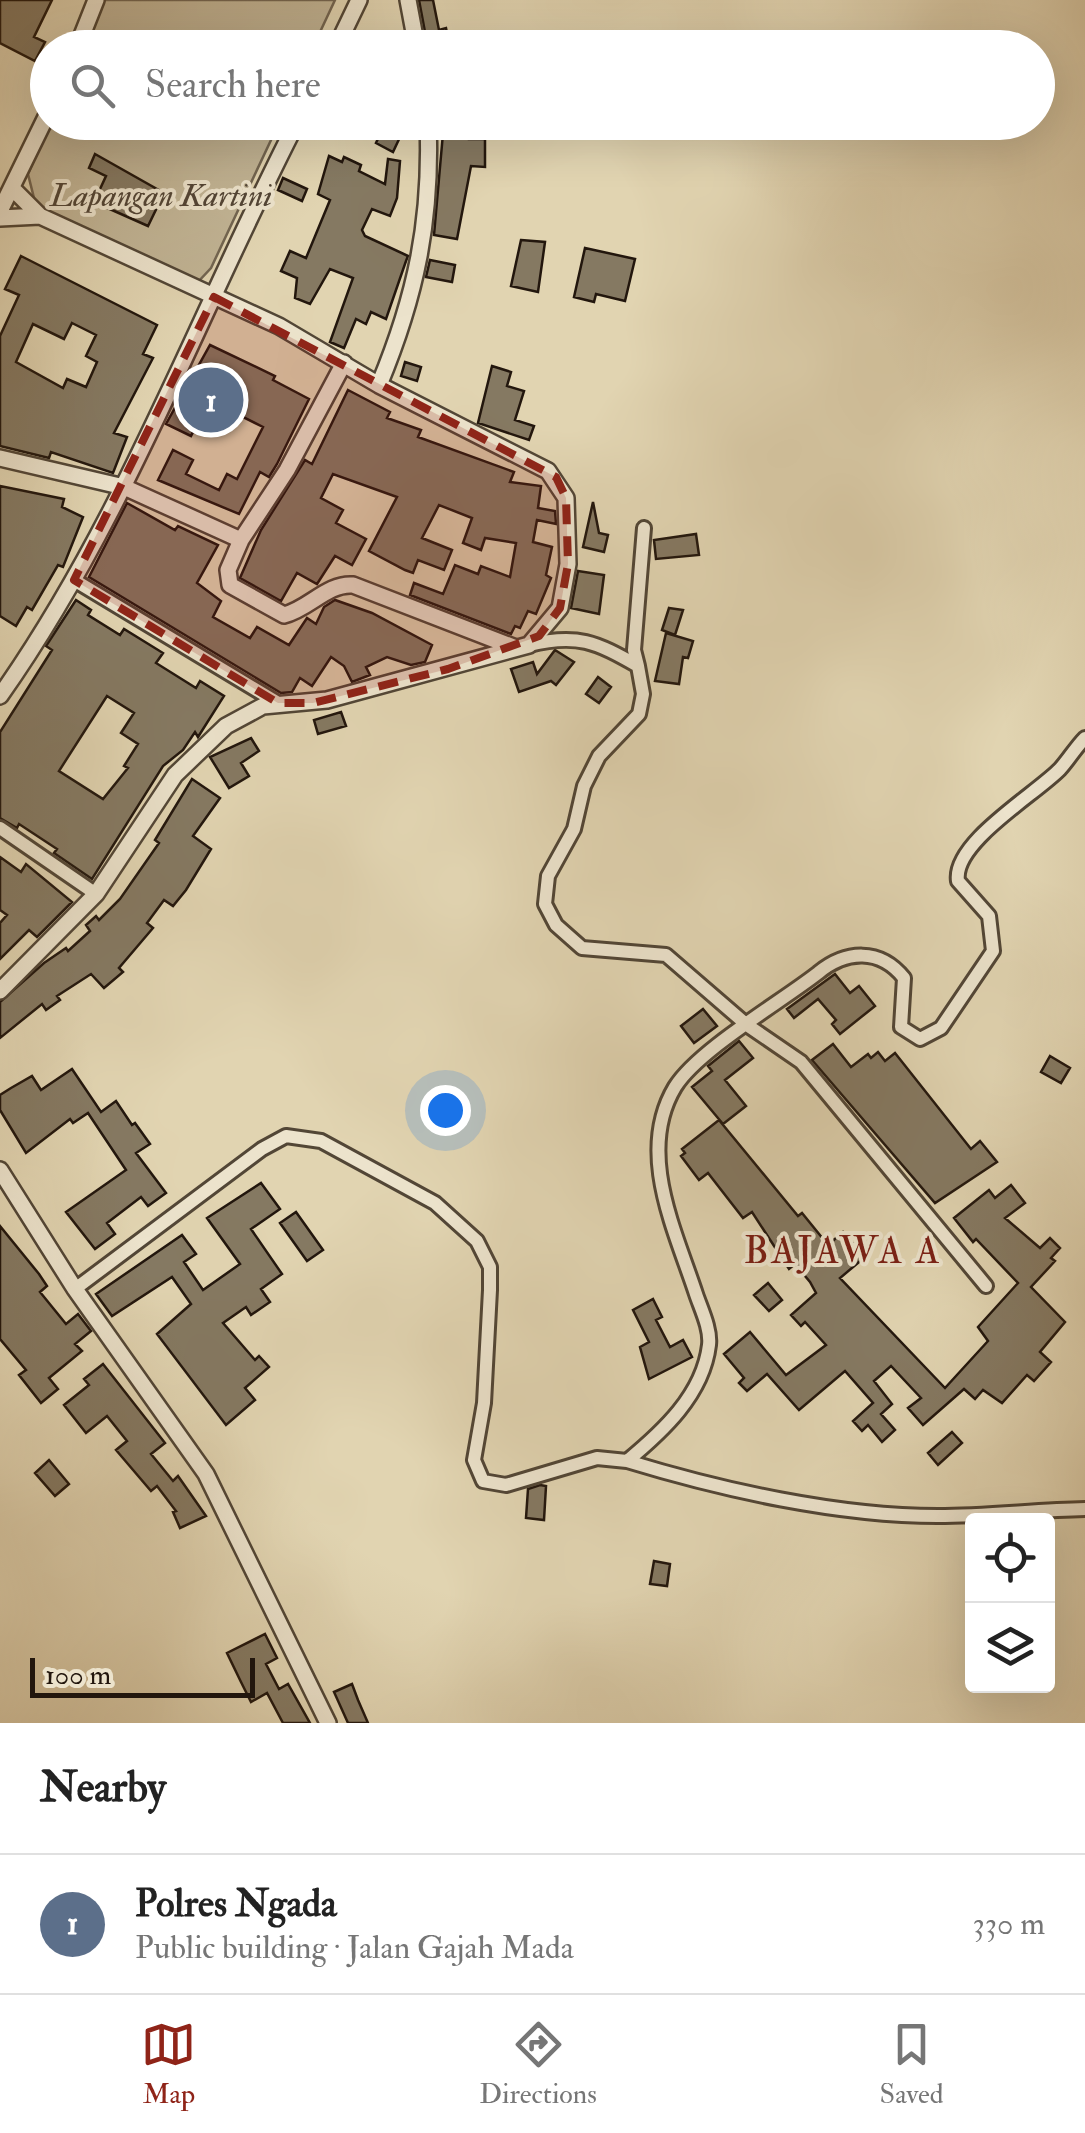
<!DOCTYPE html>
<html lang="en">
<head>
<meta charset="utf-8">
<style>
  :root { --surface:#fff; --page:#f6f6f6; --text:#222; --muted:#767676; --line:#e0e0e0; --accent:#8f2418 }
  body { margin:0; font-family:"IM FELL Double Pica",serif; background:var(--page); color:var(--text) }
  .controls { position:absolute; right:30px; bottom:30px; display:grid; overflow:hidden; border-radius:10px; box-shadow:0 10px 40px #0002 }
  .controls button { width:90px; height:90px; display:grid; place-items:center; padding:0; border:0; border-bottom:2px solid var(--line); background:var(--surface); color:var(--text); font:50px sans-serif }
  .scale { position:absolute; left:30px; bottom:25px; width:225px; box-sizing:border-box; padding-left:10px; border:5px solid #22160d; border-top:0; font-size:28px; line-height:35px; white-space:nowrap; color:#22160d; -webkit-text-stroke:8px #ece3cc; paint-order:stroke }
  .you { position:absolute; left:445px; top:1110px; width:35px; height:35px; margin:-25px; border:8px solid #fff; border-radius:50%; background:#1a73e8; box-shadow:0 0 0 15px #1a73e833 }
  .badge { display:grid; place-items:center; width:65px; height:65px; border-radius:50%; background:var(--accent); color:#fff; font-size:32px; font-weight:700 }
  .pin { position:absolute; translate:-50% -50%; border:5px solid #fff; box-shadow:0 2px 10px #0006 }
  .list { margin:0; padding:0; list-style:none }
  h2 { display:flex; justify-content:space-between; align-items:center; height:130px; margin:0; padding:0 40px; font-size:42px }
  h2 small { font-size:32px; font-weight:400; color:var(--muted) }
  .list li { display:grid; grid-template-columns:65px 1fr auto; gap:30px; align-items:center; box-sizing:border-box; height:140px; padding:0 40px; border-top:2px solid var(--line) }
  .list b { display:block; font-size:38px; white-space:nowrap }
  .list p { margin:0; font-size:32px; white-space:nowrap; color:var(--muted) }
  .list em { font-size:32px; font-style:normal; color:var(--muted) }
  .icon { flex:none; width:55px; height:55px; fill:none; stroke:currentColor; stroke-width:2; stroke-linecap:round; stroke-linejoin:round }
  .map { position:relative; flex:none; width:1085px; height:1723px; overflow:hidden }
  .search { position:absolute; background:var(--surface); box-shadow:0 10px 40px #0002; left:30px; right:30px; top:30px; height:110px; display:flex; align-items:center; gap:25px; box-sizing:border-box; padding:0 35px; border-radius:55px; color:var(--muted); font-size:38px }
  .sheet { height:270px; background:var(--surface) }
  nav { display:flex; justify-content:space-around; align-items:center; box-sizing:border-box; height:140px; border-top:2px solid var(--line); background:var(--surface); font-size:28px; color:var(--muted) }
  nav a { display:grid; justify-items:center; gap:5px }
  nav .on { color:var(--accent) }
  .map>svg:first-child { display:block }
  .green { fill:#c1b495; stroke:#726551; stroke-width:2.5 }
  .building { fill:#857962; stroke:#22160d; stroke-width:2.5; fill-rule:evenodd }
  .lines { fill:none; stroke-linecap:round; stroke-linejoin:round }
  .minor-casing { stroke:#524636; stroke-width:18 }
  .tertiary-casing { stroke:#524636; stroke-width:20 }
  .minor { stroke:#ece3cc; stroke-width:12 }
  .tertiary { stroke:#ece3cc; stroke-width:15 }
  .marked { fill:#8f2418; fill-opacity:0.2; stroke:#8f2418; stroke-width:8; stroke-dasharray:20 12; stroke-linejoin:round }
  .labels { text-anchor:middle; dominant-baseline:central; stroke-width:8; stroke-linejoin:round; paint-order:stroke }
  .park-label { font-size:32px; font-style:italic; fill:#524536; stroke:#ece3cc }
  .quarter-label { font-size:38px; letter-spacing:2.5px; fill:#7a1f14; stroke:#ece3cc }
</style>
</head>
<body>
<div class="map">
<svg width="1085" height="1723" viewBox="0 0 1085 1723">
  <rect width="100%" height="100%" fill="#e1d4b1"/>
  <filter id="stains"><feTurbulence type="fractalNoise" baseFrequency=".002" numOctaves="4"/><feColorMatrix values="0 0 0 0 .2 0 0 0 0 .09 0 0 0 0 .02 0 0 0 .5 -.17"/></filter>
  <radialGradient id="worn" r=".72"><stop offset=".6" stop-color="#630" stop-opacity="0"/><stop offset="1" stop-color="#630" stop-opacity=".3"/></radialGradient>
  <path class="green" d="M 104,0 L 335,0 L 313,47 L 83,48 Z
    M 50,123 L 279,123 L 211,268 L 196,284 L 38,214 L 28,174 Z"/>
  <path class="building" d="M 0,0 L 52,0 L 34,37 L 45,42 L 35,61 L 0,43 Z
    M 419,0 L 433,0 L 439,30 L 446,28 L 450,48 L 428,48 Z
    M 361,122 L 399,122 L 394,134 L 400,137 L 393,152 L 376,143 L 381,132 Z
    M 444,122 L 469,122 L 469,139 L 485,139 L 485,167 L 471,166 L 457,239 L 434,235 Z
    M 95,154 L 164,193 L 148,226 L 94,202 L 106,176 L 89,168 Z
    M 329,156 L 342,162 L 344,157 L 361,165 L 359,171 L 385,184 L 388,159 L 400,161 L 397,198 L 390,216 L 372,209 L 362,230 L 365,236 L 408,256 L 406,261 L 386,319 L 371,312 L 366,324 L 356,319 L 344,348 L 330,342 L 353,278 L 330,269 L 310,304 L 295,298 L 297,278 L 281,271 L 290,251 L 306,258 L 330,200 L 318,194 Z
    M 283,178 L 307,189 L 302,201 L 278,190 Z
    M 521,240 L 545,242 L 538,292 L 511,286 Z
    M 585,248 L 635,259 L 625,301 L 596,294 L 594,302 L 574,297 Z
    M 21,256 L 157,325 L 143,354 L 153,358 L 114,433 L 127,437 L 113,473 L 51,452 L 49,458 L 0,446 L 0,336 L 19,295 L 5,289 ZM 72,323 L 96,335 L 86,356 L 97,362 L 86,387 L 67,379 L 63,388 L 16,362 L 33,324 L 64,339 Z
    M 430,260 L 455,265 L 452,282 L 426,277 Z
    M 210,345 L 275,376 L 273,380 L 309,399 L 277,464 L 269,477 L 260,472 L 239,514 L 158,480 L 173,450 L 193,460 L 186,474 L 219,490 L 227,474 L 237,479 L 263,427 L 209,400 L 191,436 L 166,424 Z
    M 405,362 L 421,367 L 417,381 L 401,376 Z
    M 492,366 L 511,372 L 507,386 L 524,391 L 515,420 L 534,426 L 529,440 L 478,423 Z
    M 348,390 L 390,412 L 387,418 L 421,430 L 418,437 L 514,472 L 510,482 L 541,486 L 538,508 L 555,511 L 556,524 L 537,520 L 533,542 L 552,547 L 546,575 L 551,578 L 536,614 L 528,611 L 520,628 L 515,626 L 511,634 L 410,595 L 414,583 L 443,594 L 455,565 L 478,574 L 481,566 L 510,577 L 516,543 L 485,538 L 481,550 L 463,543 L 472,518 L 439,505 L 422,538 L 452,550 L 444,570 L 418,560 L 413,573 L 405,570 L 369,551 L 397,497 L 333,474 L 321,498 L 343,510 L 336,523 L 366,539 L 352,565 L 335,556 L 317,584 L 297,573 L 281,601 L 240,578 L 261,530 L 305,460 L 312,464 Z
    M 0,486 L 64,499 L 62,507 L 83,517 L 63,567 L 58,565 L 32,610 L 27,607 L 16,626 L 0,616 Z
    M 593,502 L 599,533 L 608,535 L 604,552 L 583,547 Z
    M 127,503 L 175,530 L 178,526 L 218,545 L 197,583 L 221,601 L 213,617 L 250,638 L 257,627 L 289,645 L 307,618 L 316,624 L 324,607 L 335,600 L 372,613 L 432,645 L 425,662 L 411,665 L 387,657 L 366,667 L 370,675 L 352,682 L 344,666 L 331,657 L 312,686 L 300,678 L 292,692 L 281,693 L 89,577 Z
    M 696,534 L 699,555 L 656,559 L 654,540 Z
    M 578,571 L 604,575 L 599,614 L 571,608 Z
    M 76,600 L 91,610 L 88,615 L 120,635 L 124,629 L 163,653 L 156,663 L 196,688 L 200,681 L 224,696 L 198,737 L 195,732 L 183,750 L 163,766 L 92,879 L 54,853 L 57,849 L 19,824 L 17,828 L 0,818 L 0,732 L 52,650 L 46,646 ZM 107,696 L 134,713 L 121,733 L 138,744 L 124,766 L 128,768 L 103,799 L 59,771 Z
    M 669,608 L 683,610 L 675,635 L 662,630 Z
    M 666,633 L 693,641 L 688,658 L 683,657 L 679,684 L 655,681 Z
    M 555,650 L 574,662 L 556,685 L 551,681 L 519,692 L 511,669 L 533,662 L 537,674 Z
    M 598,677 L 611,687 L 599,703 L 586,694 Z
    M 341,712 L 346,726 L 318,734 L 314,720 Z
    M 251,738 L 259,751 L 241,763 L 249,776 L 229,788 L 210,757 Z
    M 192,779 L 220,798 L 193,836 L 211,849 L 186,890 L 173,906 L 164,900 L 147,923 L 153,928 L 119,968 L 123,972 L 104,988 L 91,974 L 57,996 L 60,1000 L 46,1010 L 42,1004 L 0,1038 L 0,1002 L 44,963 L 66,948 L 68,951 L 90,931 L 86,925 L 96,916 L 99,920 L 120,899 L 159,843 L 155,840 Z
    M 0,857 L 21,872 L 26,864 L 72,902 L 37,937 L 29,930 L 0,959 L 0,923 L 7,915 L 0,910 Z
    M 835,974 L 850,993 L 859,986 L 875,1006 L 840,1034 L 832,1024 L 836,1020 L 818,999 L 794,1018 L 787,1009 Z
    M 703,1009 L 717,1026 L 694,1043 L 681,1026 Z
    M 739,1041 L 753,1058 L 725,1080 L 746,1106 L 723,1124 L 692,1087 L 712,1071 L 708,1066 Z
    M 833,1044 L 851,1067 L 868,1054 L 871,1058 L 878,1052 L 885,1061 L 895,1053 L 971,1149 L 980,1141 L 997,1162 L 935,1203 L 812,1060 Z
    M 1050,1056 L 1070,1068 L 1061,1083 L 1041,1072 Z
    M 72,1069 L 101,1112 L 116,1101 L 132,1125 L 135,1123 L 150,1144 L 136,1153 L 166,1193 L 148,1206 L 141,1197 L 107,1223 L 115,1234 L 95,1249 L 66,1212 L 126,1170 L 88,1113 L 73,1123 L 70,1119 L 26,1153 L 0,1110 L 0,1095 L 11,1088 L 32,1076 L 41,1090 Z
    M 719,1120 L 798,1216 L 802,1213 L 828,1245 L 843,1232 L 865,1257 L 840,1278 L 945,1388 L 988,1341 L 978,1327 L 1018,1283 L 976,1239 L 973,1242 L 954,1218 L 989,1190 L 995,1198 L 1011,1185 L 1025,1203 L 1005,1218 L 1040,1248 L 1050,1238 L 1060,1248 L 1051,1258 L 1055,1261 L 1031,1287 L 1065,1322 L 1040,1352 L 1051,1362 L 1034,1381 L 1027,1375 L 1002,1403 L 983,1390 L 975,1399 L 964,1389 L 923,1425 L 908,1408 L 921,1398 L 891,1366 L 874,1381 L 892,1404 L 881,1414 L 895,1430 L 882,1442 L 868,1425 L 862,1431 L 853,1421 L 873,1403 L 845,1371 L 799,1410 L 767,1374 L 747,1391 L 739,1383 L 744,1378 L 724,1354 L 750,1332 L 786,1375 L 826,1345 L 805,1322 L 801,1326 L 791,1315 L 816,1293 L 810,1282 L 795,1264 L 789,1269 L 752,1212 L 743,1218 L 708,1173 L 699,1180 L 681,1156 L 685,1153 L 682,1149 Z
    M 261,1183 L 280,1209 L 251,1229 L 282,1274 L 261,1289 L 270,1302 L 251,1315 L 246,1307 L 223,1323 L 255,1360 L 259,1356 L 269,1367 L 245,1388 L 255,1400 L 226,1425 L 157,1334 L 191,1304 L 172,1277 L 112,1316 L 96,1294 L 182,1235 L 196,1254 L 184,1262 L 203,1290 L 240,1264 L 207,1218 Z
    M 296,1212 L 323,1250 L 307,1261 L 280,1223 Z
    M 0,1226 L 39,1274 L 47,1286 L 40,1292 L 66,1324 L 78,1314 L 91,1331 L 75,1344 L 82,1351 L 49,1378 L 58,1389 L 41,1403 L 19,1375 L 26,1370 L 0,1339 Z
    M 768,1283 L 782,1300 L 769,1311 L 754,1295 Z
    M 653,1299 L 662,1317 L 656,1320 L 670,1347 L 683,1340 L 692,1357 L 649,1379 L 640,1347 L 649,1342 L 633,1310 Z
    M 103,1364 L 165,1443 L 151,1454 L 173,1481 L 178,1476 L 206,1516 L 180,1528 L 173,1512 L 176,1511 L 157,1486 L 151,1491 L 116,1450 L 127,1441 L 107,1416 L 86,1433 L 64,1405 L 89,1385 L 84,1379 Z
    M 952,1432 L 962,1443 L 938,1465 L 928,1453 Z
    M 49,1460 L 69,1484 L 55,1496 L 35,1473 Z
    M 540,1485 L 546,1486 L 544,1520 L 526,1518 L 528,1489 Z
    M 654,1561 L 670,1564 L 667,1586 L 650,1584 Z
    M 265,1634 L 277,1658 L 266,1664 L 279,1689 L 288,1684 L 310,1723 L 283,1723 L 267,1693 L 251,1702 L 241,1682 L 227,1653 Z
    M 352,1684 L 358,1700 L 368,1723 L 348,1723 L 334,1692 Z"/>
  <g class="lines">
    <defs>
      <path id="minor" d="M 74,580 L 278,703
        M 529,645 C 577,633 596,642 638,666 L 643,694 L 639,714 L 599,756 L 584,786 L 574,829 L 548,876 L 545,904 L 556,925 L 582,948 L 666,955 L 747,1025 L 801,1062 L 986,1286
        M 638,666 L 634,650 L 644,528
        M 0,828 L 96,894
        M 75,1289 L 262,1149 L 286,1136 L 321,1141 L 435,1203 L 477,1241 L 490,1267 L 490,1290 L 484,1403 L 474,1460 L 483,1481 L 506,1485 L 597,1458 L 627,1461 C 662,1432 703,1395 709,1345 C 711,1329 701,1309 696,1294 C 675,1230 636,1152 675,1087 C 698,1050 781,1002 818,973 C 846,950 880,948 904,978 L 901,1027 L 920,1039 L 941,1028 L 993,951 L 989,916 L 958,881 C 952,843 1036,794 1060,769 C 1069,759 1076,747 1085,738
        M 627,1461 C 722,1490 838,1516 938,1516 C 987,1516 1036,1510 1085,1509"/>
      <path id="tertiary" d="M 408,0 L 417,48
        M 77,48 L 96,0
        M 336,48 L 359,0
        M 0,211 L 48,113
        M 0,218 L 40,216
        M 344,363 L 287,470 L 241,540 L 228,570 L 230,585 L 284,615 C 309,609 327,583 353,585 L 516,648
        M 379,385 C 416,296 432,220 428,122
        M 0,458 L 124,487 L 241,540
        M 0,696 C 125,519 198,314 297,122
        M 0,991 L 96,894 L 175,775 L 226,726 L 263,706 L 327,700 L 529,645 L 560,608 L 568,564 L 566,498 L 548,471 L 379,385 L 279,326 L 40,216 L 12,188
        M 0,1170 L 75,1289 L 206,1474 L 328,1723"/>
    </defs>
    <use href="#minor" class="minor-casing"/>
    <use href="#tertiary" class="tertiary-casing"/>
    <use href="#minor" class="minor"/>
    <use href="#tertiary" class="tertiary"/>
  </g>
  <path class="marked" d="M 214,297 L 556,477 L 566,498 L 568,564 L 560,608 L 539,636 L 448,669 L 313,703 L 278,703 L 74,580 Z"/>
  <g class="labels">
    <g class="park-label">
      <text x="161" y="196">Lapangan Kartini</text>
    </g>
    <g class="quarter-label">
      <text x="843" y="1251">BAJAWA A</text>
    </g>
  </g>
  <rect width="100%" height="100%" filter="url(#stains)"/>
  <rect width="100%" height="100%" fill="url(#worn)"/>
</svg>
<div class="controls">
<button><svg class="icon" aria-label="locate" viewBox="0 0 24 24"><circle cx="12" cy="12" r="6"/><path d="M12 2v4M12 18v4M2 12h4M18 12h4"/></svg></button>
<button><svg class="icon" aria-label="layers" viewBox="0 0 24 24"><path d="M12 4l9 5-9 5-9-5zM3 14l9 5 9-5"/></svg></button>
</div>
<div class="scale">100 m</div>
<div class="you"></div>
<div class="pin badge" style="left:211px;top:400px;background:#5c6f8a">1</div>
<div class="search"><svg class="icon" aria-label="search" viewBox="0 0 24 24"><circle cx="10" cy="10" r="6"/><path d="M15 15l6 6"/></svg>Search here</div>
</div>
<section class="sheet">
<h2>Nearby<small></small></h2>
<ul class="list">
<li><span class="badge" style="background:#5c6f8a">1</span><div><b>Polres Ngada</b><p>Public building · Jalan Gajah Mada</p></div><em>330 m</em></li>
</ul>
</section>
<nav>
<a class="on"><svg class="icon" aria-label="map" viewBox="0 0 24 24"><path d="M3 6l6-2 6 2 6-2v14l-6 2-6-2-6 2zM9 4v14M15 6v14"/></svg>Map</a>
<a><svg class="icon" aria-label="directions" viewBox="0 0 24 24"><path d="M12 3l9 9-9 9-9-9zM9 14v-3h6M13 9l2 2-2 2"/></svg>Directions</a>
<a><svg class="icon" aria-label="saved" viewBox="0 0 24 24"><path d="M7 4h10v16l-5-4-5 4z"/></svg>Saved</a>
</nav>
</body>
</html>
